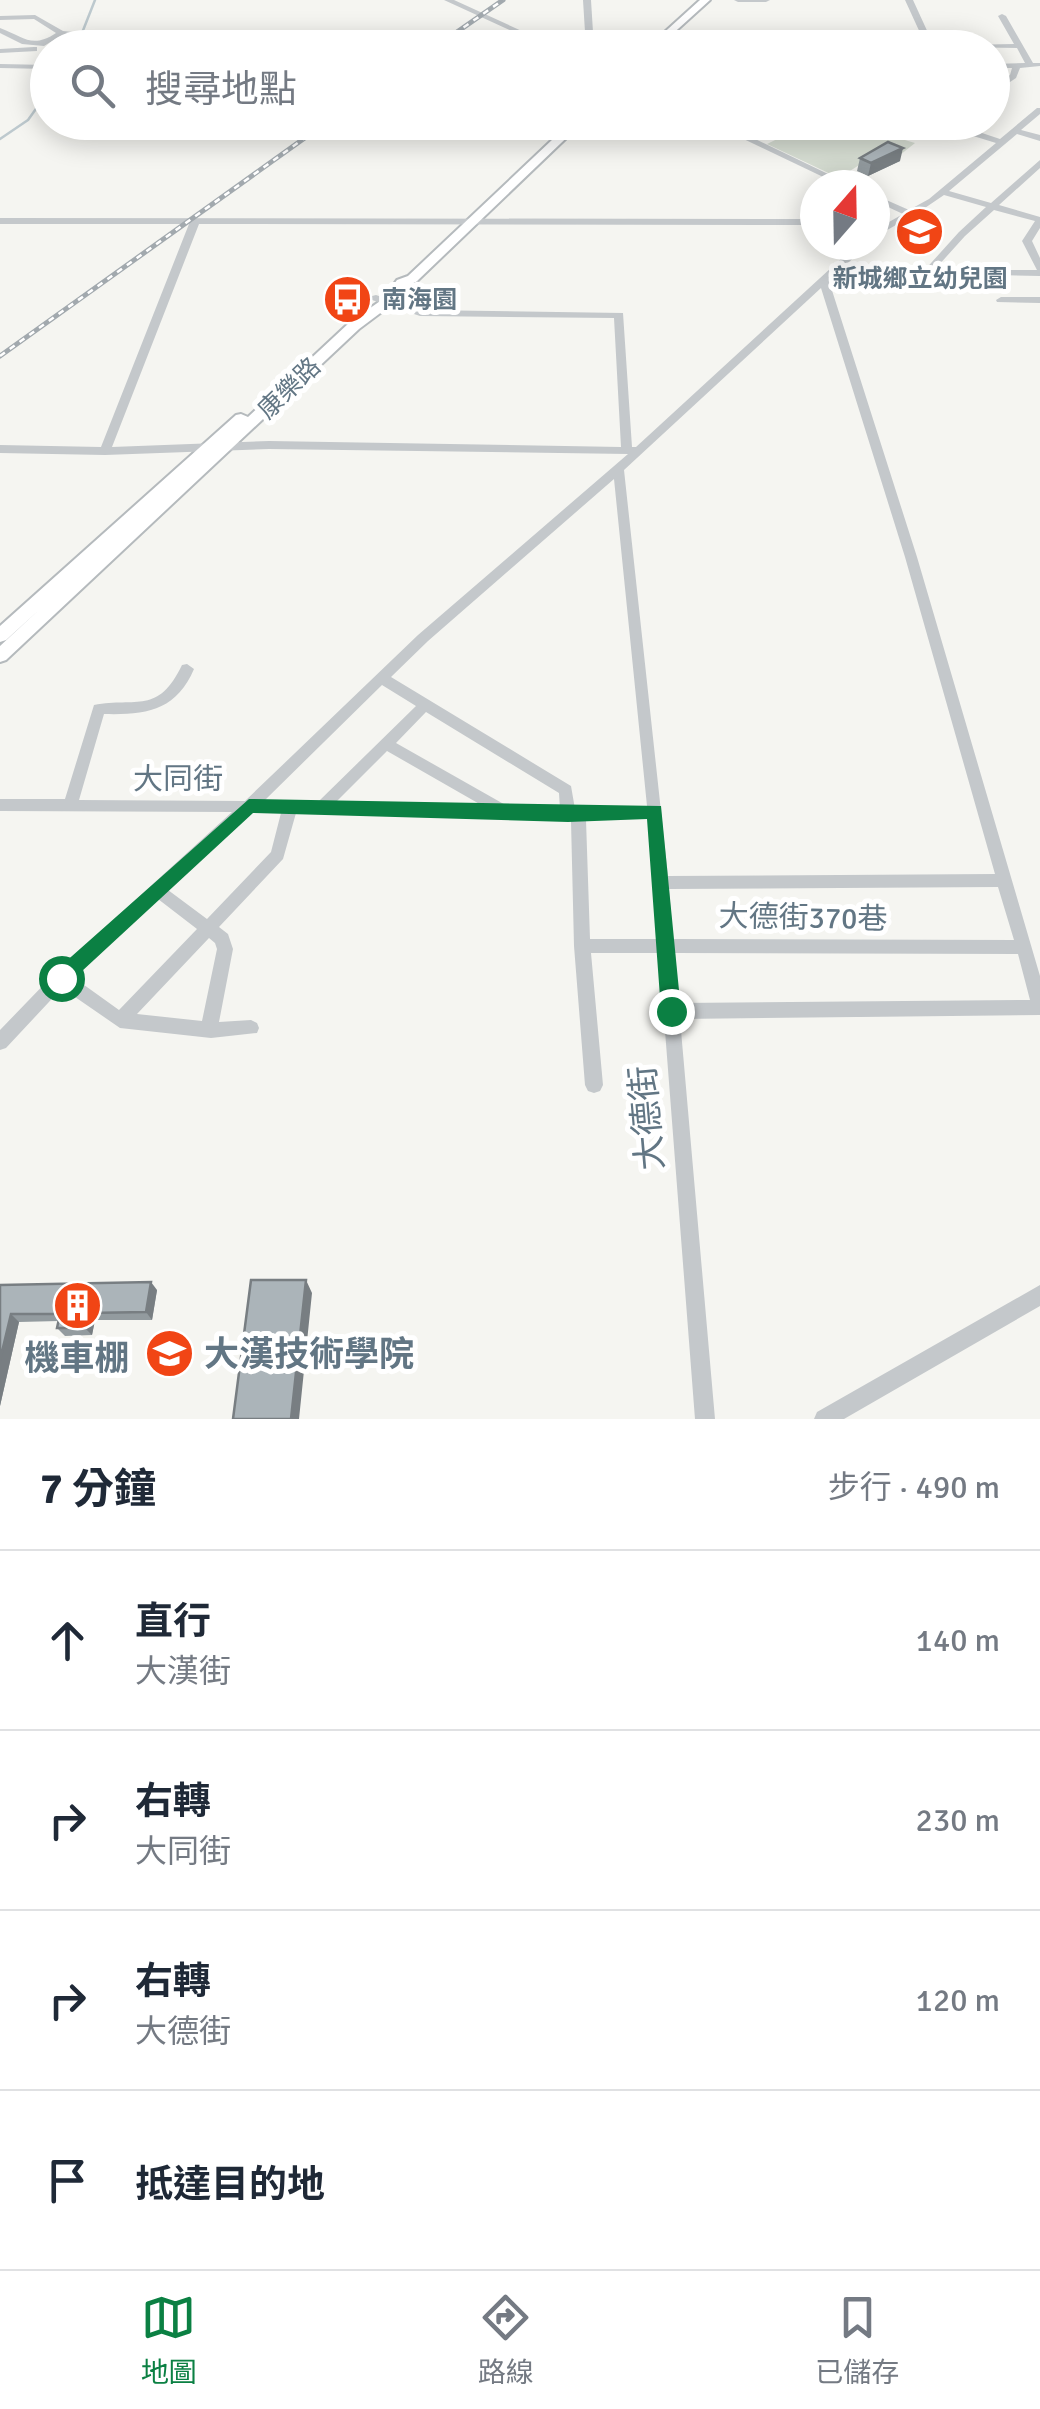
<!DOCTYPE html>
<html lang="zh-TW">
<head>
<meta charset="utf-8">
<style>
  :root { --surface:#fff; --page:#f2f2f3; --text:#1f2937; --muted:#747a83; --line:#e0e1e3; --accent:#0b8043 }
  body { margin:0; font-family:Signika,"Noto Sans TC",sans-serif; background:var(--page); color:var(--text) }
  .compass { position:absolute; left:800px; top:170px; width:90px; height:90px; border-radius:50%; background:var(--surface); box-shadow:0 5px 25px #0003; rotate:20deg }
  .stop { position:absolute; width:30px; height:30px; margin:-22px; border:8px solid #0b8043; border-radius:50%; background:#fff }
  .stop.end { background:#0b8043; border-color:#fff; box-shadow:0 2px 10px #0008 }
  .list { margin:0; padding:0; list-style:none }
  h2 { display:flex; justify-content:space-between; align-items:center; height:130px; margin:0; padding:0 40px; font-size:42px }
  h2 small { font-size:32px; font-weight:400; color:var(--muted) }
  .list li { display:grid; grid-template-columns:65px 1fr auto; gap:30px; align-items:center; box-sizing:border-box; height:180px; padding:0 40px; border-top:2px solid var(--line) }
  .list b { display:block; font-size:38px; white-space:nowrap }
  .list p { margin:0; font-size:32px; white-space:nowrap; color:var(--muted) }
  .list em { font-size:32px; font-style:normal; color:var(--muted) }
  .icon { flex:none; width:55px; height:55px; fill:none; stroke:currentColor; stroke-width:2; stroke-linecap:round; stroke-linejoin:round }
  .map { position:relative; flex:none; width:1040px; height:1419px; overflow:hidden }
  .search { position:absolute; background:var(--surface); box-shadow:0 5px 25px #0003; left:30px; right:30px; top:30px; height:110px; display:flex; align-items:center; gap:25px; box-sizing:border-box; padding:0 35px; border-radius:55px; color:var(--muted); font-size:38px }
  .sheet { height:850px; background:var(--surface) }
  nav { display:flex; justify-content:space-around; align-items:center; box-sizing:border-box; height:140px; border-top:2px solid var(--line); background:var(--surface); font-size:28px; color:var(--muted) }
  nav a { display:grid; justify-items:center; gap:5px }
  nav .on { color:var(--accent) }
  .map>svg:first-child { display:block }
  .green { fill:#d6ddd2 }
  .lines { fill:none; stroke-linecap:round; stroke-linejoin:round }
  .stream { stroke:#bdc9ce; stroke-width:2.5 }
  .major-casing { stroke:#b5babd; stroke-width:4 }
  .minor { fill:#c4c8cb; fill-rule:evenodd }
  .major { fill:#fff; fill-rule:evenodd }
  .rail-casing { stroke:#a2a9ae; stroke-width:5 }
  .rail { stroke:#fff; stroke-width:2.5; stroke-dasharray:6; stroke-linecap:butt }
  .wall { fill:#939b9f }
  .shaded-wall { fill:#787e82 }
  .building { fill:#abb4b9; stroke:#787e82; stroke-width:2.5 }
  .route { fill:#0b8043 }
  .labels { text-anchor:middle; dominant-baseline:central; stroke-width:10; stroke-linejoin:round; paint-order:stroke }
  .far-poi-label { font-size:25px; font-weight:bold; fill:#627684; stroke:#fff }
  .far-street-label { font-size:25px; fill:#627684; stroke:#fff }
  .street-label { font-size:30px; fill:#627684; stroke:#fff }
  .near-street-label { font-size:35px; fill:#627684; stroke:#fff }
  .near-poi-label { font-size:35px; font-weight:bold; fill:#627684; stroke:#fff; text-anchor:start }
</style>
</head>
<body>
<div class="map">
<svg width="1040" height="1419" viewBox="0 0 1040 1419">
  <rect width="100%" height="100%" fill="#f5f5f1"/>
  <path class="green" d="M 812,122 L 861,123 L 868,129 L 915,143 L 895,159 L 881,151 L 839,178 L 767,144 Z"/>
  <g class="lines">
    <path class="stream" d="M 82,33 L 95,0
      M 75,48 L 80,36
      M 0,139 L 28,120 L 48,92"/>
    <defs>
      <path id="major" d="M 700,0 L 710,0 L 657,48 L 647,48 Z
        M 571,122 L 583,122 L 416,282 L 405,286 L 391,305 L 359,329 L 6,660 L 0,662 L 0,646 L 40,609 L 6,640 L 0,642 L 0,626 L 236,415 L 241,414 L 248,417 L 349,323 L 383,299 L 397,280 L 408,276 Z"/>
    </defs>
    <use href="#major" class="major-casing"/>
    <path class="minor" d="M 444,0 L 454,0 L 559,48 L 549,48 Z
      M 583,0 L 591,0 L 594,48 L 586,48 Z
      M 734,0 L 770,0 L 766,2 L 738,2 Z
      M 905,0 L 913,0 L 935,48 L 927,48 Z
      M 1002,14 L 1006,16 L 1033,63 L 1040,63 L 1040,66 L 1020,68 L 1016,78 L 992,94 L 992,88 L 1010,75 L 1012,68 L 992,68 L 992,64 L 1025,63 L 1017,48 L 958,47 L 962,45 L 1014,44 L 998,16 Z
      M 35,15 L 63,31 L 130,38 L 146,48 L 137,48 L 128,42 L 62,35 L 44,46 L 22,44 L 0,33 L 0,28 C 24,37 32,49 56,33 L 34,19 L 0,20 L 0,16 Z
      M 217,36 L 221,38 L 218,43 L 221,48 L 214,48 L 211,40 C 195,41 182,48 167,48 L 193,38 Z
      M 34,47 L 37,47 L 37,51 L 0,53 L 0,49 Z
      M 0,64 L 48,65 L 48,69 L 0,68 Z
      M 1037,108 L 1040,108 L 1040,114 L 1021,130 L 1040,135 L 1040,141 L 1017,134 L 949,191 L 991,203 L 1040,160 L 1040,168 L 999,205 L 1040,217 L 1040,228 L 1032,241 L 1040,258 L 1040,276 L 993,275 L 991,273 L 996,270 L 1037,270 L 1022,241 L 1035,221 L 994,210 L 965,236 L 919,287 L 913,287 L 913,283 L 959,232 L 986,207 L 944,195 L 916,214 L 915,217 L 910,217 L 875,237 L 875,230 L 903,214 L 875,201 L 875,195 L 909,210 L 929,199 L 996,143 L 970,135 L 962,122 L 970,122 L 976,131 L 1000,139 Z
      M 708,122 L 720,122 L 851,185 L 840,185 Z
      M 902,122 L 912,122 L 894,137 L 888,137 L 888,133 Z
      M 0,218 L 815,219 L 815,225 L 199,224 L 112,447 L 269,441 L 621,447 L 614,318 L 420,316 L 372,300 L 372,296 L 376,295 L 421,310 L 623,313 L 632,447 L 636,447 L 856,245 L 867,245 L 829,281 L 917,557 L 1040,976 L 1040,1015 L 680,1019 L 715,1419 L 695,1419 L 659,953 L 591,953 L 603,1085 L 600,1091 L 594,1093 L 588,1091 L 585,1085 L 574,946 L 571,821 L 296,813 L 283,859 L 219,927 L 228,934 L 233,949 L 219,1022 L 251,1020 L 257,1023 L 259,1028 L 257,1033 L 211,1038 L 120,1028 L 62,988 L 6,1048 L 0,1050 L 0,1030 L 55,973 L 232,812 L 0,811 L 0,799 L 65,799 L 94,705 C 137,697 158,715 182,665 L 187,664 L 194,669 C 176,711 146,715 104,714 L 79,800 L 245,801 L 418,635 L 628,454 L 269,449 L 105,455 L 0,453 L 0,445 L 101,447 L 189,224 L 0,224 ZM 821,288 L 905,557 L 995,874 L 668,876 L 624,470 ZM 614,479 L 647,806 L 575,809 L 571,786 L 391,677 L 428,641 ZM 382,685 L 416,706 L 319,801 L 264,801 ZM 426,712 L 559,793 L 560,809 L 509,807 L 396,743 ZM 387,751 L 483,806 L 337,801 ZM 252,813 L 281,813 L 271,852 L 207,919 L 168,890 ZM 648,818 L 658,939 L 590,939 L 586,820 ZM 998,887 L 1014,940 L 673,939 L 669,889 ZM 158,899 L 197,929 L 119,1010 L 73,977 ZM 209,938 L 215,943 L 217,949 L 202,1021 L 137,1014 ZM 675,953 L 1018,954 L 1030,1000 L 679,1003 Z
      M 1001,297 L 1040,297 L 1040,303 L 997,302 L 996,300 Z
      M 1040,1285 L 1040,1306 L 844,1419 L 814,1419 L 817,1412 Z"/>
    <use href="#major" class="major"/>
    <defs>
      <path id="rail" d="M 434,48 L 503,0
        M 0,356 L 327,122"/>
    </defs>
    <use href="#rail" class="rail-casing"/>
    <use href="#rail" class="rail"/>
  </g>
  <path class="wall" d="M 860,158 L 900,161 L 868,176 L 857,171 Z
    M 0,1285 L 157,1290 L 152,1320 L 95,1320 L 92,1335 L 65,1336 L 57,1328 L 59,1321 L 19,1322 L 0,1406 Z"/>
  <path class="shaded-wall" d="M 903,148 L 900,161 L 868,176 L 871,163 Z
    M 306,1280 L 312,1293 L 299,1419 L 291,1419 Z
    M 151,1282 L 157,1290 L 152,1320 L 146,1312 Z
    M 88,1313 L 95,1320 L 92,1335 L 85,1328 Z
    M 11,1314 L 19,1322 L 0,1406 L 0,1360 Z"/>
  <path class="building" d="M 888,142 L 903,148 L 871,163 L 860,158 Z
    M 251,1280 L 306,1280 L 291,1419 L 233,1419 Z
    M 151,1282 L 146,1312 L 88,1313 L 85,1328 L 57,1328 L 60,1314 L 11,1314 L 0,1360 L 0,1285 Z"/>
  <path class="route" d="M 249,799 L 661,806 L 681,1011 L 678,1018 L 664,1018 L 661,1011 L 647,819 L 568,822 L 253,813 L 68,984 L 54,984 L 54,972 Z"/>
  <defs>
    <symbol id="school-disc" viewBox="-11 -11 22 22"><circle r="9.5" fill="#f14515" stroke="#fff"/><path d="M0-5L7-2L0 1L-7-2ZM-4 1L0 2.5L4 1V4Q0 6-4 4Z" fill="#fff"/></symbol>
    <symbol id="bus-disc" viewBox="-11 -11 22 22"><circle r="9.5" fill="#f14515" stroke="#fff"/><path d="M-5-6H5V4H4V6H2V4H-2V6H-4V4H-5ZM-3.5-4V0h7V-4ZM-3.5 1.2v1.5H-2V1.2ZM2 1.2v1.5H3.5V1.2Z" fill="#fff"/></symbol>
    <symbol id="building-disc" viewBox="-11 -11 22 22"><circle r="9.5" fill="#f14515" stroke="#fff"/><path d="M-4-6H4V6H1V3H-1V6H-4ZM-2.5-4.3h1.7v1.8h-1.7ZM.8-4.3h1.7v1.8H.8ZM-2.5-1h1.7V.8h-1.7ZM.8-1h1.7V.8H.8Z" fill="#fff"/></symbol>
    <symbol id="university-disc" viewBox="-11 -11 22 22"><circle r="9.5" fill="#f14515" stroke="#fff"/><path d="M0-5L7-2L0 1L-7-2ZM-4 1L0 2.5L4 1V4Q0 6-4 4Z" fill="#fff"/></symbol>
  </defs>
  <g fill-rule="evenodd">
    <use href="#school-disc" x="892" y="204" width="55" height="55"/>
    <use href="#bus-disc" x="320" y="272" width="55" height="55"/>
    <use href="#building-disc" x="50" y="1278" width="55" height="55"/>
    <use href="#university-disc" x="142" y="1326" width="55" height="55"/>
  </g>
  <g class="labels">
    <g class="far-poi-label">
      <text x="920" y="278">新城鄉立幼兒園</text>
      <text x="382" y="299" text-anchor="start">南海園</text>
    </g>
    <g class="far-street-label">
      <text transform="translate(289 388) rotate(-44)">康樂路</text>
    </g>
    <g class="street-label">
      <text x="178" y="779">大同街</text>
      <text transform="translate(803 918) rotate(1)">大德街370巷</text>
    </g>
    <g class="near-street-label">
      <text transform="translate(647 1118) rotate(-95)">大德街</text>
    </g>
    <g class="near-poi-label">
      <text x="204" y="1354">大漢技術學院</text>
      <text x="77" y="1358" text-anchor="middle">機車棚</text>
    </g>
  </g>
</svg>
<svg class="compass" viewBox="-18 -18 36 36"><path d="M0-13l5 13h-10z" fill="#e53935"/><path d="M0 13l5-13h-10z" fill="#747a83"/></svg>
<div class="stop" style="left:61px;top:978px"></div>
<div class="stop end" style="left:671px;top:1011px"></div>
<div class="search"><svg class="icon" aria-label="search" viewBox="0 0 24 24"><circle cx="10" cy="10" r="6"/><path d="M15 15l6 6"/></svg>搜尋地點</div>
</div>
<section class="sheet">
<h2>7 分鐘<small>步行 · 490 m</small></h2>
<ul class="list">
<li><svg class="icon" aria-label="ahead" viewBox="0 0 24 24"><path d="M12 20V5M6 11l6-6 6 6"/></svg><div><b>直行</b><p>大漢街</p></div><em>140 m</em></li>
<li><svg class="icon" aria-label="right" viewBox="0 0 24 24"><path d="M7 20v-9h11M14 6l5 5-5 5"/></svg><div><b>右轉</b><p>大同街</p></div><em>230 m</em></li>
<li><svg class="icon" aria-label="right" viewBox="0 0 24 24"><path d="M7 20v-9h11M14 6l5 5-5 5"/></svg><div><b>右轉</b><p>大德街</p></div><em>120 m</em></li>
<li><svg class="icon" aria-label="arrive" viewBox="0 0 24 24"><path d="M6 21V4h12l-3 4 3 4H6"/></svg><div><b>抵達目的地</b></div></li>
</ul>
</section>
<nav>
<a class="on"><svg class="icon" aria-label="map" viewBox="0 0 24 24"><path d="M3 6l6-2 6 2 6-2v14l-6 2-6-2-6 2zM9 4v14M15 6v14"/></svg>地圖</a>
<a><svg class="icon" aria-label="directions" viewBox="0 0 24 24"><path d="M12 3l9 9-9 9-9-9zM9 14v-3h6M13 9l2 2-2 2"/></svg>路線</a>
<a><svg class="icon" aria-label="saved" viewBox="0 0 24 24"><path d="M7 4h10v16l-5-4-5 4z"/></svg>已儲存</a>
</nav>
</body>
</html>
